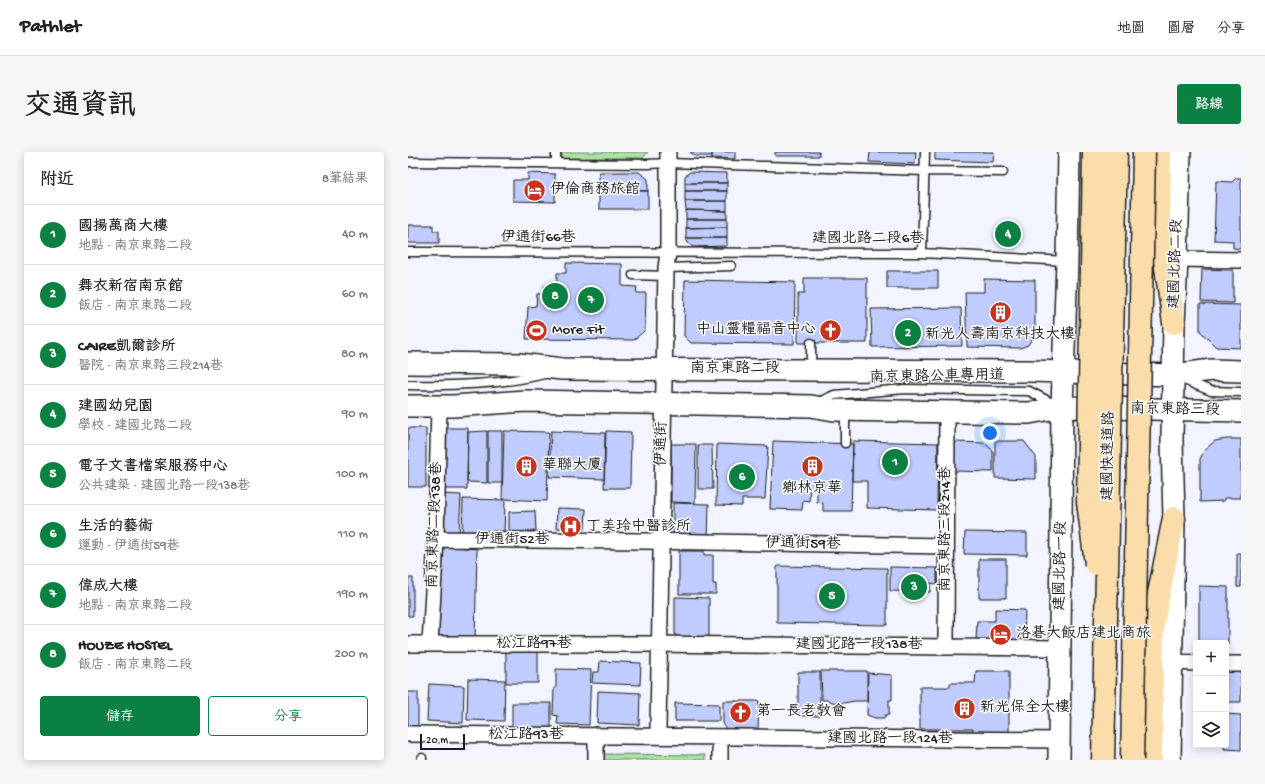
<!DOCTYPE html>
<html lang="zh-TW">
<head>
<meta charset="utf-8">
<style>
  :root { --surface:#fff; --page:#f6f6f6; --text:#222; --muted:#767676; --line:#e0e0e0; --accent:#0b8043 }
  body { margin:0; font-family:"Gochi Hand","LXGW WenKai TC",sans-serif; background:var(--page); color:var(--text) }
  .controls { position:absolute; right:12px; bottom:12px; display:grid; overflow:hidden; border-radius:4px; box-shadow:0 2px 10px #0003 }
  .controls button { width:36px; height:36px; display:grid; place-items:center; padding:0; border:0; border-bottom:1px solid var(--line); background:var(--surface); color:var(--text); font:20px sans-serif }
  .scale { position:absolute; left:12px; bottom:10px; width:45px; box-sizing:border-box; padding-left:4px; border:2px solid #1c1c1c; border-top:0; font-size:11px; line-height:14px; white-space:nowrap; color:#1c1c1c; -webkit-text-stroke:3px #fff; paint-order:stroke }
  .you { position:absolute; left:582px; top:281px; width:14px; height:14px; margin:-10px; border:3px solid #fff; border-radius:50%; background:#1a73e8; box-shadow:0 0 0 6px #1a73e833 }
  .badge { display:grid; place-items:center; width:26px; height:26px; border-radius:50%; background:var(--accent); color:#fff; font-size:13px; font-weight:700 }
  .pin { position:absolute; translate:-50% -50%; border:2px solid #fff; box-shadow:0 1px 4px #0006 }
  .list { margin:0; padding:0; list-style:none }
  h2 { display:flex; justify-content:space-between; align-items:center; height:52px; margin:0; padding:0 16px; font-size:17px }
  h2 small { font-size:13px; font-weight:400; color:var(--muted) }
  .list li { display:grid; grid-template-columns:26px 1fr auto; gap:12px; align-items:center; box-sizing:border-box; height:60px; padding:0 16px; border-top:1px solid var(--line) }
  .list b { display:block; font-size:15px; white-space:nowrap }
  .list p { margin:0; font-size:13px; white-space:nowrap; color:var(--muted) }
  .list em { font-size:13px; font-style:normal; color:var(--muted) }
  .actions { display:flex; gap:8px; padding:12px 16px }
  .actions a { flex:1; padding:9px 0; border:1px solid var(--accent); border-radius:4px; text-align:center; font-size:14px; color:var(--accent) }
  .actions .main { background:var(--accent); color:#fff }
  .icon { flex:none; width:22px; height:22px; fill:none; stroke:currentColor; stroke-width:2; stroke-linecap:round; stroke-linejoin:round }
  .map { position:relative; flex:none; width:833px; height:608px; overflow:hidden; border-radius:4px }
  header { display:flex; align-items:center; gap:24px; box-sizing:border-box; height:56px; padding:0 20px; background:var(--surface); border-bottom:1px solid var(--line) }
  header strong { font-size:19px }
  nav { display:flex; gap:22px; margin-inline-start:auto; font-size:14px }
  .intro { display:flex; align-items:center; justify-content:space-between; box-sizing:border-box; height:96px; padding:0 24px }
  h1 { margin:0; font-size:28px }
  .button { padding:10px 18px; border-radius:4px; background:var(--accent); color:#fff; font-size:14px; font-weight:700 }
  main { display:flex; gap:24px; padding:0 24px }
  aside { flex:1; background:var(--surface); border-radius:4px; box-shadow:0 2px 10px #0003 }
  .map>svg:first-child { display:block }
  .green { fill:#ace1a4; stroke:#647e60 }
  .building { fill:#c0ccfd; stroke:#1c1c1c }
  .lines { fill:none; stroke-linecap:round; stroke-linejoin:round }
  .lane-casing { stroke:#1c1c1c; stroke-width:11 }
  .street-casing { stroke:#1c1c1c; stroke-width:18 }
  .secondary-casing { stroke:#1c1c1c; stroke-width:24 }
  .highway-casing { stroke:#1c1c1c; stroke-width:25 }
  .lane { stroke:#fff; stroke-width:8 }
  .street { stroke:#fff; stroke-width:15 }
  .secondary { stroke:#fff; stroke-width:21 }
  .highway { stroke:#faddab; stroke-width:22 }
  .highway-bridge-casing { stroke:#1c1c1c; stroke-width:25; stroke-linecap:butt }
  .highway-bridge { stroke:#faddab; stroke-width:22 }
  .labels { text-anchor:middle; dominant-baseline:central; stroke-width:3; stroke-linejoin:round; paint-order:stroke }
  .poi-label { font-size:15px; fill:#1c1c1c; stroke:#fff; text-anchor:start }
  .street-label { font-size:15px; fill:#1c1c1c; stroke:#fff }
</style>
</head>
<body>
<header>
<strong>Pathlet</strong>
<nav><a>地圖</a><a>圖層</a><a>分享</a></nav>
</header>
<div class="intro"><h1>交通資訊</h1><a class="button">路線</a></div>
<main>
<aside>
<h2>附近<small>8筆結果</small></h2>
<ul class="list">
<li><span class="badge">1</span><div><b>國揚萬商大樓</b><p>地點 · 南京東路二段</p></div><em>40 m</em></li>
<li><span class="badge">2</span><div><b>舞衣新宿南京館</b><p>飯店 · 南京東路二段</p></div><em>60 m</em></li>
<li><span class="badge">3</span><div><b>CAIRE凱爾診所</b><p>醫院 · 南京東路三段214巷</p></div><em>80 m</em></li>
<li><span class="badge">4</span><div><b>建國幼兒園</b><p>學校 · 建國北路二段</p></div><em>90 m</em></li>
<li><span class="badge">5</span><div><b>電子文書檔案服務中心</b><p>公共建築 · 建國北路一段138巷</p></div><em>100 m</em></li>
<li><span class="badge">6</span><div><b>生活的藝術</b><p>運動 · 伊通街59巷</p></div><em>110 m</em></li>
<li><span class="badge">7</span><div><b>偉成大樓</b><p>地點 · 南京東路二段</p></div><em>190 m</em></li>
<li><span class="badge">8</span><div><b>HOUZE HOSTEL</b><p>飯店 · 南京東路二段</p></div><em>200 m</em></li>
</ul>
<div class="actions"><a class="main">儲存</a><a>分享</a></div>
</aside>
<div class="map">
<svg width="833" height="608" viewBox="0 0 833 608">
  <rect width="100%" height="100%" fill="#f2f5ff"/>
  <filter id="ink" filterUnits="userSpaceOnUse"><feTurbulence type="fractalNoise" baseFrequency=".025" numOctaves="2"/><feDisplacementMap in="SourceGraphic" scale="8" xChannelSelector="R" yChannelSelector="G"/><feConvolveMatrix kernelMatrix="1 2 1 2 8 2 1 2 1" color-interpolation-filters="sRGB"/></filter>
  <g filter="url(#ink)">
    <path class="green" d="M 154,0 L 240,0 L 235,6 L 154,6 Z
      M 195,602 L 297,603 L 297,608 L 195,608 Z"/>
    <path class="building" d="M 282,0 L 304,0 L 304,4 L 287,4 Z
      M 304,0 L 327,0 L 327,7 L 304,6 Z
      M 367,0 L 411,0 L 411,4 L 367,4 Z
      M 462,0 L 508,0 L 507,12 L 461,10 Z
      M 527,0 L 586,0 L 585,10 L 527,8 Z
      M 191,20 L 231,20 L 240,27 L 240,39 L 191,38 Z
      M 282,20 L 319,21 L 319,31 L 277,31 L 277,24 Z
      M 120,21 L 147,22 L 147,50 L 105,49 L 105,28 L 120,28 Z
      M 828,26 L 833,26 L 833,97 L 825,96 L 825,89 L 806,88 L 808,29 L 824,30 Z
      M 277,31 L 319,31 L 319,39 L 277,39 Z
      M 191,38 L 240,39 L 240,57 L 191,57 Z
      M 277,39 L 319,39 L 319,49 L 277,49 Z
      M 277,49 L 319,49 L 319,59 L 278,58 Z
      M 278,58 L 319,59 L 319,67 L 278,67 Z
      M 278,67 L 319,67 L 319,75 L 278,76 Z
      M 0,73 L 25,73 L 25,79 L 31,79 L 31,91 L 0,91 Z
      M 319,75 L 319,86 L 278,86 L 278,76 Z
      M 278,86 L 319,86 L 319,94 L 285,95 L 280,91 Z
      M 158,111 L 214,112 L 214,134 L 229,135 L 228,141 L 238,141 L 237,178 L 226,188 L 118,187 L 120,155 L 128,154 L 129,142 L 136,142 L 136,134 L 149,133 L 149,121 L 158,121 Z
      M 794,117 L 825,118 L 825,151 L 793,150 Z
      M 479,119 L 530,119 L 530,136 L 479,136 Z
      M 396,126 L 459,126 L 459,191 L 390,191 L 390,142 L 396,142 Z
      M 576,127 L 627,128 L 627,179 L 624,187 L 620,193 L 612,196 L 559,195 L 557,140 L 576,140 Z
      M 277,128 L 387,130 L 386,192 L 283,191 L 276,184 Z
      M 792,152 L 833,153 L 833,196 L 808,195 L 792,179 Z
      M 553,156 L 554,194 L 464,195 L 463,157 Z
      M 0,276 L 18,276 L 18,335 L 0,335 Z
      M 34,276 L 60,276 L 59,337 L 34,337 Z
      M 79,279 L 79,331 L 59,330 L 60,280 Z
      M 80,279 L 94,279 L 94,331 L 80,331 Z
      M 96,279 L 141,280 L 139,349 L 94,347 Z
      M 143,279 L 197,281 L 196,327 L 141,325 Z
      M 198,279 L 223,280 L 222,336 L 196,336 Z
      M 818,287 L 833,287 L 833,346 L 816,346 L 816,349 L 792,350 L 792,307 L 795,301 L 802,293 L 807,289 Z
      M 365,289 L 445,292 L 443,359 L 415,359 L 415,351 L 409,350 L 409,337 L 402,337 L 401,349 L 395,348 L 394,358 L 362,357 Z
      M 445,289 L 530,291 L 529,358 L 459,356 L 459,329 L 444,329 Z
      M 587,289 L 616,289 L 628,305 L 628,327 L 587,326 Z
      M 546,290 L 577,291 L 585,299 L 585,320 L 544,319 Z
      M 263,292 L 288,292 L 287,351 L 263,350 Z
      M 309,292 L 360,294 L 357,347 L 334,347 L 334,354 L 308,353 Z
      M 290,293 L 304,293 L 305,337 L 290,337 Z
      M 33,342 L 53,343 L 51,383 L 32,383 Z
      M 55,347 L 97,348 L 96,385 L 54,384 Z
      M 265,351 L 301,352 L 300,388 L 274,388 L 265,380 Z
      M 149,356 L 178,357 L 177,377 L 148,376 Z
      M 127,359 L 128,379 L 101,380 L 101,360 Z
      M 557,380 L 619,381 L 619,403 L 556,402 Z
      M 36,394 L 69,397 L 67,490 L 30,488 L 31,400 Z
      M 271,399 L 296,399 L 296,403 L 305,403 L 305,432 L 308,432 L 308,442 L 271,442 Z
      M 829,401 L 833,401 L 833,435 L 829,435 Z
      M 571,407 L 598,407 L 598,446 L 571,446 Z
      M 369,414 L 479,416 L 479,473 L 369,471 Z
      M 482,415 L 529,416 L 529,432 L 522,431 L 522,440 L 482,439 Z
      M 0,426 L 5,426 L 5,464 L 0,464 Z
      M 791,434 L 820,435 L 820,492 L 818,491 L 791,491 Z
      M 267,445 L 301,446 L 301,487 L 272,487 L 267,482 Z
      M 587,457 L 617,458 L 616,490 L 568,489 L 569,469 L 587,469 Z
      M 98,499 L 130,499 L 130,531 L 98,531 Z
      M 192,509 L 233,511 L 232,533 L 184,531 L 185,520 L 191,520 Z
      M 148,517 L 183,518 L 181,573 L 149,572 L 150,564 L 145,563 L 146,536 L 148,536 Z
      M 818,517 L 833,517 L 833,550 L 818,550 Z
      M 413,519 L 459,519 L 459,549 L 447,549 L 430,552 L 419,548 L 414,548 Z
      M 568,519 L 601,519 L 601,585 L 565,585 L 565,577 L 512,577 L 512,535 L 542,535 L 542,531 L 567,531 Z
      M 390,520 L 412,520 L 412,564 L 390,564 Z
      M 460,521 L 484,523 L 484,548 L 481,548 L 481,563 L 477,563 L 477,566 L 467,566 L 459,563 Z
      M 60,527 L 97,528 L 96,569 L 59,568 Z
      M 21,532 L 56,534 L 55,571 L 19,569 Z
      M 190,539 L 232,541 L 231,573 L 189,571 Z
      M 0,540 L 10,540 L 10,579 L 0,579 Z
      M 315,549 L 351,549 L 350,578 L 318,577 L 315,571 Z
      M 104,551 L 143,551 L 143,577 L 104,578 Z
      M 267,551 L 311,552 L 311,569 L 267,569 Z
      M 818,562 L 833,563 L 833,598 L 816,597 L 816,593 L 818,593 Z"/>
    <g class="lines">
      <defs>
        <path id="lane" d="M 0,10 L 240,12 L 260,11 L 517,19 L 595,20
          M 148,11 L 148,0
          M 0,100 L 514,101 L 659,109
          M 514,101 L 517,0
          M 258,116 L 323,114
          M 225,123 L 258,124
          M 403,217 L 403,191
          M 776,228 L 803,239 L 833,240
          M 0,233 C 44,234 93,233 136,222
          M 409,251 L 426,243 L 497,237 L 621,239 L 646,252
          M 437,291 L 437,259
          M 14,606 L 14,608"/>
        <path id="street" d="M 769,107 L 833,108
          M 28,387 L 236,389 L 538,394
          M 0,492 L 236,492 L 652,496
          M 22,492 L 28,387 L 31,254
          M 538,494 L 539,260
          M 763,510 L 788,511
          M 818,512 L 833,512
          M 0,582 L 651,588
          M 251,584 L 250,575 L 258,116 L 260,101 L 260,0
          M 188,608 L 188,583
          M 312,608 L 312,586"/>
        <path id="secondary" d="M 0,211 L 111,212 L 154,217 L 621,219 L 766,223 L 804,218 L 833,219
          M 0,254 L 45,254 L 118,249 L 403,254 L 426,258 L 621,261 L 654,255 L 833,259
          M 651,608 L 654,255 L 659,109 L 661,0
          M 762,608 L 766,366 L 764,288 L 766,171 L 769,107 L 772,0"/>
        <path id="highway" d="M 752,0 L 751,67 L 766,171
          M 743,608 L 745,472 L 766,366"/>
      </defs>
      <use href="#lane" class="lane-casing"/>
      <use href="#street" class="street-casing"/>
      <use href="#secondary" class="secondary-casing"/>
      <use href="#highway" class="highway-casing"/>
      <use href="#lane" class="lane"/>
      <use href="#street" class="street"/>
      <use href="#secondary" class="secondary"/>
      <use href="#highway" class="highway"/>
      <defs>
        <path id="highway-bridge" d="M 686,0 L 680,350 L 688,412
          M 695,608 L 708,0
          M 724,608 L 736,0"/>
      </defs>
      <use href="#highway-bridge" class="highway-bridge-casing"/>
      <use href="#highway-bridge" class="highway-bridge"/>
    </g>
  </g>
  <defs>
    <symbol id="hotel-disc" viewBox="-11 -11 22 22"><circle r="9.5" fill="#c8321e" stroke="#fff"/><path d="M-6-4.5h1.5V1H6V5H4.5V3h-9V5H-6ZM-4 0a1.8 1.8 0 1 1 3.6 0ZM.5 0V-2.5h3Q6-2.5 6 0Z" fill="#fff"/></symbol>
    <symbol id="building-disc" viewBox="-11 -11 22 22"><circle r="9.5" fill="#c8321e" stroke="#fff"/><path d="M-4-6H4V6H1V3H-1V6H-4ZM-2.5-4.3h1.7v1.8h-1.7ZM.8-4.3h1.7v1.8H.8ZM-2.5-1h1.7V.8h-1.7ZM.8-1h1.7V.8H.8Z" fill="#fff"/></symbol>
    <symbol id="stadium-disc" viewBox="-11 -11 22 22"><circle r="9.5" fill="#c8321e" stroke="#fff"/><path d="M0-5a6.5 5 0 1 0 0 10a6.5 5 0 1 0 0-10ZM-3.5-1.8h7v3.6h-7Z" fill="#fff"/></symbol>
    <symbol id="church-disc" viewBox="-11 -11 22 22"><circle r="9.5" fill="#c8321e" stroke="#fff"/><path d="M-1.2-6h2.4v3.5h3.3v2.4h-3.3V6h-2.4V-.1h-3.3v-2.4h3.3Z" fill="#fff"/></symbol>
    <symbol id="hospital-disc" viewBox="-11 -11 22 22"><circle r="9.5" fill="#c8321e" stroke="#fff"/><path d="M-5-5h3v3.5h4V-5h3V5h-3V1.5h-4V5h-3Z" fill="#fff"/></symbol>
  </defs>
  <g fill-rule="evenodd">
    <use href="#hotel-disc" x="114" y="26" width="25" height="25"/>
    <use href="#building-disc" x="580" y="148" width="25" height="25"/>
    <use href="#stadium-disc" x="116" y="166" width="25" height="25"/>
    <use href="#church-disc" x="410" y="166" width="25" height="25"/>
    <use href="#building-disc" x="106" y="302" width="25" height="25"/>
    <use href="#building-disc" x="392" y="302" width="25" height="25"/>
    <use href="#hospital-disc" x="150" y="362" width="25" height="25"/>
    <use href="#hotel-disc" x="580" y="470" width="25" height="25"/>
    <use href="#building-disc" x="544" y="544" width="25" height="25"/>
    <use href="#church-disc" x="320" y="548" width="25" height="25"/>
  </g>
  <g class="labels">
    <g class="poi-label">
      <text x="142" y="38">伊倫商務旅館</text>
      <text x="144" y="178">More Fit</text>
      <text x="408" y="178" text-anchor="end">中山靈糧福音中心</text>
      <text x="592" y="183" text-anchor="middle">新光人壽南京科技大樓</text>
      <text x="134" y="314">華聯大廈</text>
      <text x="404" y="337" text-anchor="middle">鄉林京華</text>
      <text x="178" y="375">丁美玲中醫診所</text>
      <text x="608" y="482">洛碁大飯店建北商旅</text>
      <text x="572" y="556">新光保全大樓</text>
      <text x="348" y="560">第一長老教會</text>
    </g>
    <g class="street-label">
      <text x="130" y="86">伊通街66巷</text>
      <text x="460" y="87">建國北路二段6巷</text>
      <text transform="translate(768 112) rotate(-88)">建國北路二段</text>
      <text x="327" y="217">南京東路二段</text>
      <text transform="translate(529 225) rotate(-1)">南京東路公車專用道</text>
      <text transform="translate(767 258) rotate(1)">南京東路三段</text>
      <text transform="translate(254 292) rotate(-89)">伊通街</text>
      <text transform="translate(701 304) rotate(-89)">建國快速道路</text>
      <text transform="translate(27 373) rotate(-88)">南京東路二段138巷</text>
      <text transform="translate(538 377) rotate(-90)">南京東路三段214巷</text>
      <text x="104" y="388">伊通街52巷</text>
      <text transform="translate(395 392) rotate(1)">伊通街59巷</text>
      <text transform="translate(653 414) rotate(-89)">建國北路一段</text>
      <text x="126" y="492">松江路97巷</text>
      <text x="451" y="493">建國北路一段138巷</text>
      <text x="118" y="583">松江路93巷</text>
      <text x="482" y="587">建國北路一段124巷</text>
    </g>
  </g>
</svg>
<div class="controls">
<button>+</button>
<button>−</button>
<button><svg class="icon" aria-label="layers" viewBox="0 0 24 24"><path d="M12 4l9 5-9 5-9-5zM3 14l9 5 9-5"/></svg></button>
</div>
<div class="scale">20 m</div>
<div class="you"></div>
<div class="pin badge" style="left:487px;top:310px">1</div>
<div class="pin badge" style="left:500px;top:181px">2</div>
<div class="pin badge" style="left:506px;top:435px">3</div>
<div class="pin badge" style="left:600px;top:82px">4</div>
<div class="pin badge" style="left:424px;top:444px">5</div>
<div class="pin badge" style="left:334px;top:325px">6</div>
<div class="pin badge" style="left:183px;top:148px">7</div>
<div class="pin badge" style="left:147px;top:144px">8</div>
</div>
</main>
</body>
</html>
